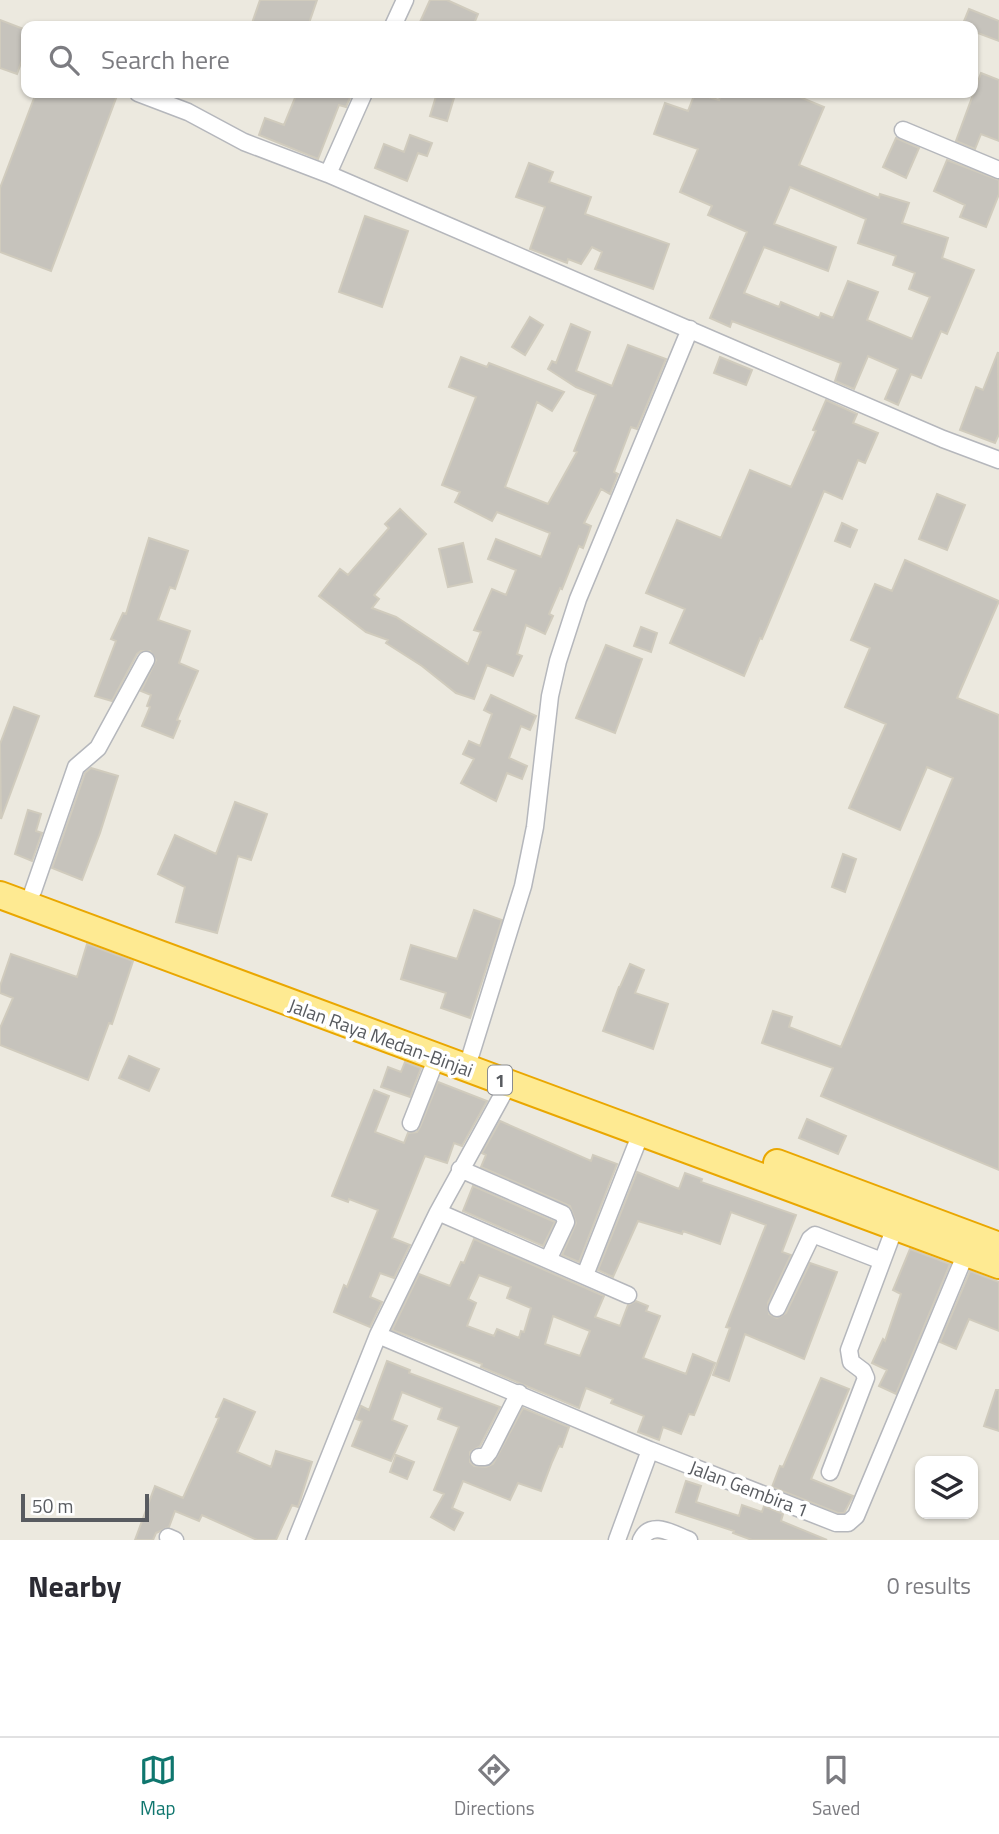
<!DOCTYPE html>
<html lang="en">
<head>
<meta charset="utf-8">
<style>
  :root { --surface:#fff; --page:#f7f7f7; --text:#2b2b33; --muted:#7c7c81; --line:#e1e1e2; --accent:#0f766e }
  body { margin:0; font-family:"Titillium Web",sans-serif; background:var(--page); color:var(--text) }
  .controls { position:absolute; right:21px; bottom:21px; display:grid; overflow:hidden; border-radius:14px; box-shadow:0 2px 5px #0004 }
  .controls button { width:63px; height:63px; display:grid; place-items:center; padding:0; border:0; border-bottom:2px solid var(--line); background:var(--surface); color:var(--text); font:35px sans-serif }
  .scale { position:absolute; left:21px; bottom:18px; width:128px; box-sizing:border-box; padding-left:7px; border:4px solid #585b60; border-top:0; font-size:19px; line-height:24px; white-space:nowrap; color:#585b60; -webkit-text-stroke:5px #fff; paint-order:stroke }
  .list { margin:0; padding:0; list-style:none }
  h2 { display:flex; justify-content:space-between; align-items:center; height:91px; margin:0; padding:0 28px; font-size:30px }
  h2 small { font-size:23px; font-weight:400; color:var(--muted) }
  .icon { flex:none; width:38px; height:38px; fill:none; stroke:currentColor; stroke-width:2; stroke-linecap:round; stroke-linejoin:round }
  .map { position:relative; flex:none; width:999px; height:1540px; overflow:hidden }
  .search { position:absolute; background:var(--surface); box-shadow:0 2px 5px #0004; left:21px; right:21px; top:21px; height:77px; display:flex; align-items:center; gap:18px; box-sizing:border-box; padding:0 24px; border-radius:14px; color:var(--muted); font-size:26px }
  .sheet { height:196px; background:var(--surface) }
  nav { display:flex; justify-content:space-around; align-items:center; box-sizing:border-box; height:98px; border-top:2px solid var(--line); background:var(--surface); font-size:19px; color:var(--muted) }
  nav a { display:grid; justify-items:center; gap:4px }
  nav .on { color:var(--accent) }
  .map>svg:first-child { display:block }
  .building { fill:#c6c3bc; stroke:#d0cbbd; stroke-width:2; fill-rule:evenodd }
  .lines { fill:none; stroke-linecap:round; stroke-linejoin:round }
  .minor-casing { stroke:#b5b7bc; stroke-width:19 }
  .trunk-casing { stroke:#eaa700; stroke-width:30 }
  .minor { stroke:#fff; stroke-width:16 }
  .trunk { stroke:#feea92; stroke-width:26 }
  .labels { text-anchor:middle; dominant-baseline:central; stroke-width:7; stroke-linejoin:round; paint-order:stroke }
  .shield { fill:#fff; stroke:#8a8c90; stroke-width:2 }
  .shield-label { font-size:18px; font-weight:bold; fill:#585b60 }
  .street-label { font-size:19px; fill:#585b60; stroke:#fff }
</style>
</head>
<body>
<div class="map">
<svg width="999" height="1540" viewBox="0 0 999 1540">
  <rect width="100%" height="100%" fill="#ece9df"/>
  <path class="building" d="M 260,0 L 317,0 L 308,26 L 251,26 Z
    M 430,0 L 447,0 L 478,14 L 473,26 L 430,26 L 420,22 Z
    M 969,9 L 999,21 L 999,41 L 975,32 L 973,26 L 962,26 Z
    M 0,20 L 26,30 L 26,49 L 17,74 L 0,68 Z
    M 981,73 L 999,80 L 999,141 L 981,134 L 975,149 L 956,141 Z
    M 36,93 L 118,93 L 51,271 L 0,252 L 0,188 Z
    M 297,93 L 352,93 L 346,107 L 339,105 L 318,159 L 259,135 L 265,118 L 284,125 Z
    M 437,93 L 454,98 L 447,121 L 430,116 Z
    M 695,93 L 719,100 L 722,93 L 790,93 L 824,107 L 799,165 L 879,198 L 880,194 L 909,203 L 902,223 L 948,238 L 942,258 L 974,270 L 947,334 L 941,331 L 921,378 L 911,374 L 898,405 L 885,399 L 898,369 L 868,356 L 854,389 L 835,381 L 841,363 L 732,321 L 730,327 L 710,318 L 747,232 L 708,215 L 712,206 L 680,192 L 698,149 L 654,134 L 665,103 L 688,111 ZM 790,187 L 866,219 L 858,243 L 896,256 L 893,265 L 915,273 L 909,289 L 930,297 L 912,339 L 867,320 L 878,292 L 848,281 L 833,318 L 821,313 L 819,318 L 781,302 L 779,307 L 744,293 L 764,247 L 828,271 L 836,247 L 774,224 Z
    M 410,135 L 432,143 L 427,156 L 418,153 L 407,181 L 375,168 L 384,144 L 404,152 Z
    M 896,138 L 919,148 L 906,178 L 883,167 Z
    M 947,160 L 999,180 L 999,194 L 986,227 L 960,217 L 965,205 L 934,191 Z
    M 529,163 L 553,172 L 549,182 L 591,197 L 585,214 L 669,244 L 653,289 L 595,269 L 602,252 L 592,247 L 581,264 L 568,259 L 567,263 L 530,249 L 545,207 L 516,197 Z
    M 365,216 L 408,231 L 382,307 L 339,292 Z
    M 530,317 L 543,325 L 525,355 L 512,347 Z
    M 571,324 L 590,332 L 576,371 L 612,386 L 628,345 L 666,359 L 637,429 L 631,427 L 614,472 L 618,474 L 610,494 L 601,489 L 584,523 L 591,526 L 583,548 L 579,546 L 562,589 L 560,588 L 549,614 L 553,616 L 545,634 L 526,625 L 517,654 L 522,656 L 513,676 L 487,665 L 474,699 L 456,693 L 422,666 L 386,643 L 388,640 L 366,632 L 319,596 L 340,569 L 348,575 L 389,528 L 385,524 L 400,509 L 426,534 L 374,595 L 379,599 L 372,608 L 396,617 L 468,664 L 481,632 L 474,630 L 492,589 L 506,595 L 516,570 L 488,559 L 496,539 L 541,557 L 550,533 L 497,512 L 492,521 L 455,502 L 460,492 L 442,485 L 476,397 L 449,387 L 461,357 L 487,367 L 489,363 L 564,392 L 552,411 L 537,402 L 505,487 L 548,504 L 577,452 L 574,451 L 596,395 L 576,387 L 548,369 L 552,361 L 556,363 Z
    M 998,352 L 999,434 L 995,443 L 960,430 L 976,387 L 983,390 Z
    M 720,357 L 752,370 L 746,385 L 714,373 Z
    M 826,400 L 857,414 L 853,423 L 878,433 L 865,463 L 858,460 L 842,499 L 824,491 L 762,639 L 760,638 L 744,676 L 670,643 L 685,609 L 646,593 L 677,520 L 721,538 L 750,470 L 791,487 L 816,431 L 813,430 Z
    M 937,494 L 965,505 L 947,550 L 919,539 Z
    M 842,523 L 857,530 L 850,547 L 835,541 Z
    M 149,538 L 188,551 L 175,589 L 170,587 L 158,620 L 190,631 L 179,663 L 198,671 L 177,720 L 180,721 L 173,738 L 142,726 L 150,707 L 147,706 L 151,695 L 141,691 L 156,660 L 150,651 L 141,651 L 137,654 L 112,701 L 95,696 L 116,641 L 111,639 L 123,613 L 126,614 Z
    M 463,543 L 472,582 L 448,587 L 439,549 Z
    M 905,560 L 999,601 L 957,698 L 999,715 L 999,1170 L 821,1096 L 833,1068 L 762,1043 L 773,1011 L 792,1017 L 789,1027 L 841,1047 L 953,778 L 927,767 L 900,830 L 849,808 L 886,724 L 845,707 L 870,648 L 851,640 L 875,584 L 892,591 Z
    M 641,627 L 657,633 L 651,652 L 634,646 Z
    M 606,645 L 642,659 L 615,733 L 576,718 Z
    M 491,695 L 536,716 L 530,730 L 521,726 L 509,758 L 527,766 L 522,779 L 507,773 L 496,801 L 461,783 L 474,759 L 463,754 L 469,741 L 480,746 L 492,714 L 484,710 Z
    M 14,707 L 39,716 L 1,819 L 0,744 Z
    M 91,768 L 118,776 L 100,833 L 82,880 L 52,868 L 85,773 Z
    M 235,802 L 267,814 L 251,860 L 238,856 L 217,933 L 176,922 L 185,887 L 158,874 L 175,835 L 216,854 Z
    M 28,810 L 41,814 L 36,831 L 42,833 L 32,861 L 15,854 Z
    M 843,854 L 856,859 L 845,892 L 832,887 Z
    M 474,910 L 502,920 L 470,1018 L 441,1008 L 446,993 L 401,979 L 411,945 L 457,959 Z
    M 87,944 L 133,961 L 112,1024 L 109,1023 L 88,1080 L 0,1045 L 0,1028 L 13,998 L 0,993 L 0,986 L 11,954 L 77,977 Z
    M 630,964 L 644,970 L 635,993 L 668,1004 L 653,1049 L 603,1031 L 619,987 L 620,987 Z
    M 129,1056 L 159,1069 L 149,1091 L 119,1078 Z
    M 405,1062 L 421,1068 L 410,1097 L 381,1087 L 388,1067 L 401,1072 Z
    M 438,1082 L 487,1101 L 462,1146 L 454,1143 L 447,1163 L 425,1156 L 392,1238 L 410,1245 L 394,1278 L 380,1273 L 370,1297 L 382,1302 L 370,1327 L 334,1312 L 344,1285 L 347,1287 L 378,1210 L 349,1199 L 348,1202 L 332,1196 L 374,1090 L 389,1096 L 375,1132 L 404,1143 L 408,1133 L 417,1132 L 420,1127 Z
    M 807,1119 L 846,1136 L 838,1154 L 799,1138 Z
    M 500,1121 L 591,1161 L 593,1155 L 617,1164 L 579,1262 L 562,1255 L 576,1223 L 570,1206 L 481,1167 L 486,1155 L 482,1153 Z
    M 637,1172 L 679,1189 L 685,1173 L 702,1179 L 701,1182 L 796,1215 L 782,1252 L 791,1255 L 768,1303 L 769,1314 L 777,1318 L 786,1313 L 810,1263 L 837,1272 L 804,1359 L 745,1334 L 729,1381 L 713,1375 L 730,1328 L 726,1327 L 766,1225 L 731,1212 L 720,1244 L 683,1231 L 682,1234 L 638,1221 L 613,1277 L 598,1270 Z
    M 473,1186 L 555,1222 L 543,1246 L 463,1211 Z
    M 474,1239 L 604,1296 L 595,1317 L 620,1326 L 628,1305 L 636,1301 L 648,1306 L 646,1311 L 660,1316 L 643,1358 L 686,1374 L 693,1354 L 715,1363 L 694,1415 L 689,1414 L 681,1434 L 663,1427 L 659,1440 L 638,1432 L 644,1416 L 611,1403 L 613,1399 L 586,1388 L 579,1408 L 481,1367 L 482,1364 L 392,1330 L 419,1274 L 450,1286 L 461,1262 L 464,1263 ZM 479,1275 L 511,1287 L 507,1298 L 531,1308 L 524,1332 L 521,1331 L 519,1338 L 497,1329 L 494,1336 L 467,1326 L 476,1303 L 468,1299 ZM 553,1316 L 590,1331 L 580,1356 L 545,1344 Z
    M 910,1249 L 950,1264 L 896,1394 L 879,1386 L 887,1370 L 872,1363 L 883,1339 L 885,1341 L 901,1294 L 893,1290 Z
    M 970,1271 L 999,1282 L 999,1331 L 969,1319 L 956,1349 L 940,1342 Z
    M 387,1361 L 410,1370 L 409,1373 L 500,1407 L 480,1446 L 470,1452 L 470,1462 L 474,1466 L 486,1467 L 493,1464 L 523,1408 L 569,1427 L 562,1447 L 559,1446 L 552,1462 L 541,1491 L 518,1483 L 510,1500 L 463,1481 L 452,1508 L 463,1513 L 454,1530 L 431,1517 L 444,1494 L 434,1490 L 459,1427 L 438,1419 L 442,1408 L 402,1392 L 392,1420 L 407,1426 L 391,1461 L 352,1446 L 362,1421 L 356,1419 L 361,1406 L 369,1410 Z
    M 821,1378 L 849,1389 L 811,1479 L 853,1496 L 844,1513 L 838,1513 L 772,1487 L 780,1466 L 783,1467 Z
    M 996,1390 L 999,1390 L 999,1431 L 984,1426 Z
    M 224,1399 L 255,1412 L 237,1452 L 271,1467 L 276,1451 L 312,1462 L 298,1507 L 292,1505 L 276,1540 L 257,1540 L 202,1515 L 199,1521 L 175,1511 L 169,1527 L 156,1533 L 153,1540 L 135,1540 L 155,1486 L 183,1498 L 219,1418 L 216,1417 Z
    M 396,1455 L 414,1462 L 407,1479 L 390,1472 Z
    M 686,1481 L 701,1486 L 696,1502 L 739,1516 L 742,1505 L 762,1512 L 764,1506 L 783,1514 L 781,1521 L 827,1540 L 752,1540 L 733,1533 L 734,1531 L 676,1512 Z"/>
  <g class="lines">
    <defs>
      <path id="minor" d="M 393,26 L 405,0
        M 138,93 L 188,112 L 244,142 L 328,174 L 943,439 L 999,460
        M 903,130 L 999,170
        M 328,174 L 364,93
        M 33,891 L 76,767 L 98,748 L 146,660
        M 471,1054 L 523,886 L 535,827 L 550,696 L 558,661 L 578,599 L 690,329
        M 411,1123 L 437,1057
        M 460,1169 L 563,1214 L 566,1222 L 548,1260
        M 438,1212 L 628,1295
        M 585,1275 L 641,1133
        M 777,1308 L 810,1239 L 815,1235 L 882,1261
        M 378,1335 L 650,1450 L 836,1523 L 848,1523 L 856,1516 L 966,1253
        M 479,1457 L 485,1457 L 489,1452 L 519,1393
        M 830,1472 L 866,1378 L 863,1371 L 851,1362 L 849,1350 L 895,1227
        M 168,1537 L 175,1540
        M 296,1540 L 378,1335 L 438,1212 L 509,1083
        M 617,1540 L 650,1450
        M 641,1540 C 651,1519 673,1534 689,1540"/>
      <path id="trunk" d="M 0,895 L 999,1265
        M 777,1163 L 999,1246"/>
    </defs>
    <use href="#minor" class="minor-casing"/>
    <use href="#trunk" class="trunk-casing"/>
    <use href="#minor" class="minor"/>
    <use href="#trunk" class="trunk"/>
  </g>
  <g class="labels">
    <rect class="shield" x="488" y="1065.5" width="24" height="29" rx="5"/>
    <g class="shield-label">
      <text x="500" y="1080">1</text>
    </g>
    <g class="street-label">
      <text transform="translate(381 1037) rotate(20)">Jalan Raya Medan-Binjai</text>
      <text transform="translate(749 1488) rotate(21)">Jalan Gembira 1</text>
    </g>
  </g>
</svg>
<div class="controls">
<button><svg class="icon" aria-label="layers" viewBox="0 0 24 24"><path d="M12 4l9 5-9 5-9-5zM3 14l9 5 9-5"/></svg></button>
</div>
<div class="scale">50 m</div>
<div class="search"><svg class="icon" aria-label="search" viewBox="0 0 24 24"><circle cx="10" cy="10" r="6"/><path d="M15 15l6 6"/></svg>Search here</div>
</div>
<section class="sheet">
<h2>Nearby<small>0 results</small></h2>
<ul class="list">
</ul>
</section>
<nav>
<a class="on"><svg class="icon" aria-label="map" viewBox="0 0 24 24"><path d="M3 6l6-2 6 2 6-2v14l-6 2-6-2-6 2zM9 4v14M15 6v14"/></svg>Map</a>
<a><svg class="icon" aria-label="directions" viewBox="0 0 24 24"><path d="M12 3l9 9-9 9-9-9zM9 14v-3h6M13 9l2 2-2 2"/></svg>Directions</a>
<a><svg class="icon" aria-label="saved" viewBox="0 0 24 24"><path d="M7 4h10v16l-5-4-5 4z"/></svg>Saved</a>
</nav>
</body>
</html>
